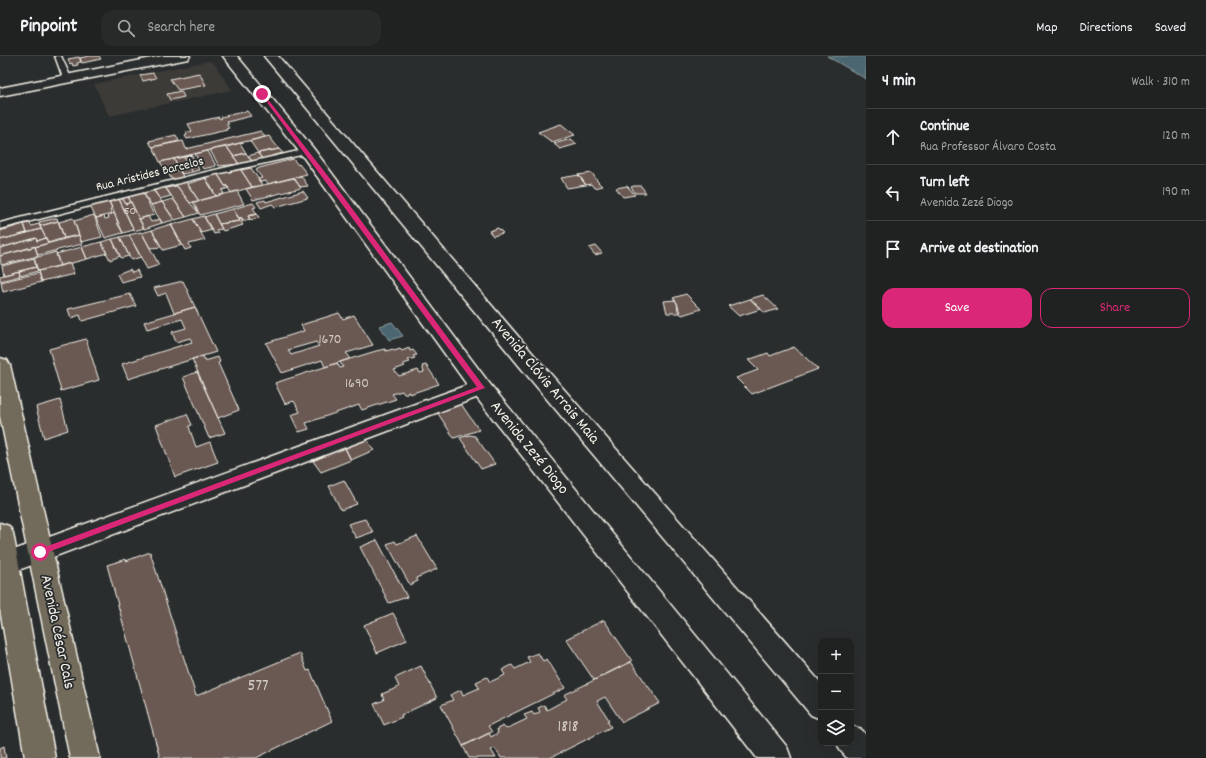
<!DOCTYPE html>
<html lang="en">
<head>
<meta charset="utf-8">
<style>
  :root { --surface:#202222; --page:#282a2a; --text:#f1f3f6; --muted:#a2a4a5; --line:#3d3f40; --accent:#db2777 }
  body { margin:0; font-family:Dekko,sans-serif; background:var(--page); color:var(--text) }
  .controls { position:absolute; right:12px; bottom:12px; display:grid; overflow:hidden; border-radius:8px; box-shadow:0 4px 16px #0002 }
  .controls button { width:36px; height:36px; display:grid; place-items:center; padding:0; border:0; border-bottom:1px solid var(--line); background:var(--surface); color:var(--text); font:20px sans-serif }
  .stop { position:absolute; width:12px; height:12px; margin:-9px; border:3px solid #db2777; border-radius:50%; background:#fff }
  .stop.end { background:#db2777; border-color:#fff; box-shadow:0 1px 4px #0008 }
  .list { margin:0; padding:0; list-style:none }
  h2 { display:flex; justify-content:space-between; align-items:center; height:52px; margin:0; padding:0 16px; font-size:17px }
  h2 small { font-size:13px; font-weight:400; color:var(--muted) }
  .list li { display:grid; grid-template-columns:26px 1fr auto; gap:12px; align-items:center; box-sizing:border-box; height:56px; padding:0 16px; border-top:1px solid var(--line) }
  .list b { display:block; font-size:15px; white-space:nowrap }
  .list p { margin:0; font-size:13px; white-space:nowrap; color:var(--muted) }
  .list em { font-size:13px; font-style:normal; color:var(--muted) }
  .actions { display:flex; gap:8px; padding:12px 16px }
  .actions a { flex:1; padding:9px 0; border:1px solid var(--accent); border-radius:12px; text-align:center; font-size:14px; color:var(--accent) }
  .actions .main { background:var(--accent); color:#fff }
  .icon { flex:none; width:22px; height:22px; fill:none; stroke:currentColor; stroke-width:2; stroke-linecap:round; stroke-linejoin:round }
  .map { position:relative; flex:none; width:866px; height:702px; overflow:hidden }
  header { display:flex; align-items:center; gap:24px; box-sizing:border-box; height:56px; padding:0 20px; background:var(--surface); border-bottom:1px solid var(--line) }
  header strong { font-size:19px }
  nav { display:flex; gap:22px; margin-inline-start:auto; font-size:14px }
  .search { width:280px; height:36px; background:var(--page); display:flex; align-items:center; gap:10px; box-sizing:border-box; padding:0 14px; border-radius:12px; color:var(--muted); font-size:15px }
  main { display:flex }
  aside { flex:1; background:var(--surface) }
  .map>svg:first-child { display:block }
  .built { fill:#3d3a39 }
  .water { fill:#4b6670; stroke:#8f9ea0 }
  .building { fill:#6a5953; stroke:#f4f1e8; fill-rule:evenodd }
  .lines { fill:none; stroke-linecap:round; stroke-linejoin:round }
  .service-casing { stroke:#f4f1e8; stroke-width:3 }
  .minor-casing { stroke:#f4f1e8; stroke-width:3 }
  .secondary-casing { stroke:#f4f1e8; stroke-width:3 }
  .primary-casing { stroke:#f4f1e8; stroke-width:3 }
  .service { fill:#2a2d2e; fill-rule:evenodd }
  .minor { fill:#2a2d2e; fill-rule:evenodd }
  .secondary { fill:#2a2d2e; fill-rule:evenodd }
  .primary { fill:#726b5a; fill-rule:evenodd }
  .route { fill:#db2777 }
  .labels { text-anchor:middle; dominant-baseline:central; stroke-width:3.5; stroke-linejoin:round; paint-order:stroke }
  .far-number-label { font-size:12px; fill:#d2cbc3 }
  .far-street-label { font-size:13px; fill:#f4f1e8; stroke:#2a2d2e }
  .number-label { font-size:14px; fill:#d2cbc3 }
  .street-label { font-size:16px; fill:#f4f1e8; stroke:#2a2d2e }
  .near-number-label { font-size:17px; fill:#d2cbc3 }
</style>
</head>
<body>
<header>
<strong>Pinpoint</strong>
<div class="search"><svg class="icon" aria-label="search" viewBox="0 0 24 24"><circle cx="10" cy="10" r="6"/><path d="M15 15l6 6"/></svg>Search here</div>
<nav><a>Map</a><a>Directions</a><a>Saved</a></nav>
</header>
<main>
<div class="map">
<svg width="866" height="702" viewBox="0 0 866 702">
  <rect width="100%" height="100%" fill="#2a2d2e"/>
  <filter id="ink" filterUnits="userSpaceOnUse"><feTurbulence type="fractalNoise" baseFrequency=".025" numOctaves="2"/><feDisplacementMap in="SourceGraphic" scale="8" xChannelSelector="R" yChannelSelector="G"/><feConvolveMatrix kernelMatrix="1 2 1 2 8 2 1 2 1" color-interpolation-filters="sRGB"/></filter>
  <g filter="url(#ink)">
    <path class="built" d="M 208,5 L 213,6 L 232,34 L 109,60 L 94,28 Z"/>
    <path class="water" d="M 827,0 L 866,0 L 866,23 Z
      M 392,266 L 403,280 L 389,284 L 380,270 Z"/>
    <path class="building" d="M 89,0 L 99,0 L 101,3 L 82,7 L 80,2 Z
      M 79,1 L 81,6 L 77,7 L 78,9 L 73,10 L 72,7 L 70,8 L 68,3 Z
      M 153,17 L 156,22 L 143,25 L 140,19 Z
      M 199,17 L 206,29 L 178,34 L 170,23 Z
      M 181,35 L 184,41 L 170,44 L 167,38 Z
      M 247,55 L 251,60 L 227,66 L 229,68 L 226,68 L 229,72 L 226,73 L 227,74 L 187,83 L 185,80 L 187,79 L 186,77 L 192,75 L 188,68 L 219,61 L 220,63 L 222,62 L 221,61 Z
      M 561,68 L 575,79 L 552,86 L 538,76 Z
      M 261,75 L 265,81 L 160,106 L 153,91 L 183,85 L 186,93 Z
      M 176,79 L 179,85 L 152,91 L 149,85 Z
      M 269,80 L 279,93 L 258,97 L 250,85 Z
      M 571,83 L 577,88 L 560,93 L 554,88 Z
      M 240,87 L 246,97 L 233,100 L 227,91 Z
      M 227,91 L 239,108 L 219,110 L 210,94 Z
      M 279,93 L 283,97 L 262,103 L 258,97 Z
      M 208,95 L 216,110 L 203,113 L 195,98 Z
      M 246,97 L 252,105 L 239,108 L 233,100 Z
      M 258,97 L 262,103 L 252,105 L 248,100 Z
      M 192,99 L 199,114 L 192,116 L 184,101 Z
      M 184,101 L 192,116 L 182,118 L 174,103 Z
      M 174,103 L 182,118 L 179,114 L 167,116 L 160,106 Z
      M 293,103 L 298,109 L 299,108 L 307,118 L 268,128 L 266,125 L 260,126 L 258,123 L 262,122 L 256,114 L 259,112 Z
      M 239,111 L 252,131 L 231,137 L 227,130 L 225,130 L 217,117 Z
      M 251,112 L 253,115 L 262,129 L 252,131 L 241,114 Z
      M 179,114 L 184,122 L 173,125 L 167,116 Z
      M 217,117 L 225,130 L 227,130 L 229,132 L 222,134 L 224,138 L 216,140 L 204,120 Z
      M 592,117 L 598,126 L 602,130 L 594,132 L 591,128 L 586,129 L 578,119 Z
      M 579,119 L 586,129 L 567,132 L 561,122 Z
      M 301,120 L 308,130 L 300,131 L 294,122 Z
      M 206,122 L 216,140 L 199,145 L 187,128 Z
      M 294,122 L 301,132 L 253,144 L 246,133 Z
      M 186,126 L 189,130 L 199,145 L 190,147 L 176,129 Z
      M 164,130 L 171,140 L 160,143 L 152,133 Z
      M 177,130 L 190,147 L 199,157 L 186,161 L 166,132 Z
      M 627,130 L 635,139 L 623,141 L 616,132 Z
      M 634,130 L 641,130 L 646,137 L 635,137 L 631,131 Z
      M 153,133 L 162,146 L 151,149 L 143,136 Z
      M 237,135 L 244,148 L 200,159 L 193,146 Z
      M 303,135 L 308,142 L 275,151 L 272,148 L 261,152 L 257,146 L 265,144 L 266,146 Z
      M 143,136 L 154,159 L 139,163 L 128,140 Z
      M 128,141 L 131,146 L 126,148 L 122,142 Z
      M 122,142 L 126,148 L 131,146 L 144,172 L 134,175 L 119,143 Z
      M 119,143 L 134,174 L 123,177 L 109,145 Z
      M 173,143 L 186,161 L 175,164 L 162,146 Z
      M 109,145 L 112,153 L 110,153 L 112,158 L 96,162 L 90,150 Z
      M 162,146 L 174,164 L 162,167 L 151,149 Z
      M 253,147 L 256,151 L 253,152 L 257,158 L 248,160 L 250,163 L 244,165 L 242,162 L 239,162 L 233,153 Z
      M 233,153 L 240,165 L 219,168 L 214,158 Z
      M 114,157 L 118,167 L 117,167 L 123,177 L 105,182 L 96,162 L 104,160 L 105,163 L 109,162 L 108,159 Z
      M 214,158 L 222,173 L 216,174 L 218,177 L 214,178 L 204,161 Z
      M 257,158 L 259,162 L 250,164 L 248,160 Z
      M 94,159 L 102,181 L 81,186 L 74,165 Z
      M 148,160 L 151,166 L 160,163 L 162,167 L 144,173 L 139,163 Z
      M 204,160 L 212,174 L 201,177 L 193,163 Z
      M 57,162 L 58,165 L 40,170 L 39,166 Z
      M 73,162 L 79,179 L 64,182 L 59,166 Z
      M 239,162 L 242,162 L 244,165 L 241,166 L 243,169 L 223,175 L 219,168 L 240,165 Z
      M 193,163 L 205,184 L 189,188 L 191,192 L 185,194 L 171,169 Z
      M 58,165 L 64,182 L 48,187 L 40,170 Z
      M 30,167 L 31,170 L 39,168 L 41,173 L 27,177 L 24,168 Z
      M 24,168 L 27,177 L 0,184 L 0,175 Z
      M 171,168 L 182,189 L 163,194 L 152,174 Z
      M 498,172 L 503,177 L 493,180 L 489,175 Z
      M 41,173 L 46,182 L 37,185 L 36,182 L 0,192 L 0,184 Z
      M 152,174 L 161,191 L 150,192 L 142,177 Z
      M 141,176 L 142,177 L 159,209 L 147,213 L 129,179 Z
      M 79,179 L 82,188 L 38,199 L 35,191 Z
      M 129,179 L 141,201 L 131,204 L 120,181 Z
      M 120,181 L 129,200 L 121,202 L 112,183 Z
      M 36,182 L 37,185 L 46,182 L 49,187 L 0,200 L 0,192 Z
      M 112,183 L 120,200 L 110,204 L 101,186 Z
      M 101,186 L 107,197 L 87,203 L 82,191 Z
      M 35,190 L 38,200 L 1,209 L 0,200 Z
      M 596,190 L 602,197 L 595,199 L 589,192 Z
      M 82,191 L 87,203 L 60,210 L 56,198 Z
      M 56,196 L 60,210 L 38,215 L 34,202 Z
      M 34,202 L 36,211 L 4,219 L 2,210 Z
      M 70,207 L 74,218 L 41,226 L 38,215 Z
      M 36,211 L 38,215 L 20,220 L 19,215 Z
      M 130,213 L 132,216 L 137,214 L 140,221 L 121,226 L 117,218 Z
      M 19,215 L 20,220 L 0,225 L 0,220 Z
      M 38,217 L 41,226 L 3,236 L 1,226 Z
      M 183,225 L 195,251 L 174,257 L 166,237 L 158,240 L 154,232 Z
      M 130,238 L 136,250 L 82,265 L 80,259 L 71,262 L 68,253 Z
      M 686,238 L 701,253 L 682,259 L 678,255 L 677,247 L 673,242 Z
      M 763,239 L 778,253 L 765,257 L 750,243 Z
      M 750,243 L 761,253 L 739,260 L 728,250 Z
      M 675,244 L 677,247 L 680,257 L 667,257 L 664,245 Z
      M 195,251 L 216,296 L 128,323 L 122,308 L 192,286 L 190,282 L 176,286 L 172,276 L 186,272 L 182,263 L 147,273 L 144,266 Z
      M 339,257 L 343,263 L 354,259 L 373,289 L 346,297 L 349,300 L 349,303 L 325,311 L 322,304 L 282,317 L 266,287 L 304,275 L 301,269 ZM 316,286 L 319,290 L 291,299 L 288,294 Z
      M 86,283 L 99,324 L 61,335 L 49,293 Z
      M 794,291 L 818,313 L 752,338 L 736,322 L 758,314 L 748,304 L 768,297 L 770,300 Z
      M 409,292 L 410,295 L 413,294 L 417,299 L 413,300 L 415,302 L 408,304 L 410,306 L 403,308 L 405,310 L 394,314 L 399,320 L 418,314 L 420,317 L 424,316 L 422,310 L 426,309 L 439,328 L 410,338 L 409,336 L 404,338 L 402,335 L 392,338 L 396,343 L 362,354 L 359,349 L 306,367 L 309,373 L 299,376 L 291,359 L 300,356 L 294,345 L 285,348 L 275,327 L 337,307 L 340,312 L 343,311 L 340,306 L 376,295 L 385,293 L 386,295 L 393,293 L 394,295 L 400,293 L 402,295 Z
      M 203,300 L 205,305 L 218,301 L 220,306 L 218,307 L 239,354 L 218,362 L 192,303 Z
      M 197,316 L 225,377 L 209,382 L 183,321 Z
      M 60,344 L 68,374 L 44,382 L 36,351 Z
      M 461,348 L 479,374 L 454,382 L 437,356 Z
      M 187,358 L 192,369 L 189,370 L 190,374 L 196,391 L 210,386 L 218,406 L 175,421 L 156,369 Z
      M 469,379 L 475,380 L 495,408 L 481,413 L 460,382 Z
      M 365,381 L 374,394 L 351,404 L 344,390 Z
      M 344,390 L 351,404 L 321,416 L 313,405 L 324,400 L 323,398 Z
      M 344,424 L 357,448 L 341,454 L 329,430 Z
      M 365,463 L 373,476 L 356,482 L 348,468 Z
      M 417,480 L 437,513 L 416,522 L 418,525 L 410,529 L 387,488 L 395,485 L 397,488 Z
      M 377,484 L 407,541 L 389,547 L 360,491 Z
      M 150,496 L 196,640 L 300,597 L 307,615 L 310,614 L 332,665 L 256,702 L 160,702 L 107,509 L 126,503 L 126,505 Z
      M 393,557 L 407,584 L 377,597 L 364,569 Z
      M 604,564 L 632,605 L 594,624 L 566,583 Z
      M 538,597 L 543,605 L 547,603 L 565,632 L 488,670 L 492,676 L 463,690 L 441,649 L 453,644 L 450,639 L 461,634 L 463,639 L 479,632 L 476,626 L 487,621 L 490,626 L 505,619 L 502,614 L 512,609 L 515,613 L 530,606 L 527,601 Z
      M 631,606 L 660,647 L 622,666 L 605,641 L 597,645 L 609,664 L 607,665 L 611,671 L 550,702 L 501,702 L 495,692 L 491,694 L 496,702 L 469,702 L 463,690 L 489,677 L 491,681 L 498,677 L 497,673 L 503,670 L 506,673 L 527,663 L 524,659 L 532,656 L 534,659 L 540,656 L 538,652 L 544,649 L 547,654 L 567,643 L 564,639 Z
      M 421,610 L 437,642 L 401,659 L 402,661 L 384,669 L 374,648 L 384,644 L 382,638 L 399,631 L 395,622 Z
      M 4,690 L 6,702 L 0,702 L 0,692 Z"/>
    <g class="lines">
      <defs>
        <path id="service" d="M 55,0 L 61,0 L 71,22 L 69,23 L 65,23 L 63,22 Z
          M 307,93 L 310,93 L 310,97 L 203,121 L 0,173 L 0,167 L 202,117 Z"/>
        <path id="minor" d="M 481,324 L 489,327 L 492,332 L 489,337 L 0,521 L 0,499 Z"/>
        <path id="secondary" d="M 162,0 L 190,0 L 188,3 L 183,4 L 0,40 L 0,32 Z
          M 223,0 L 237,0 L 313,92 L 489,327 L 787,691 L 791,702 L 757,702 L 473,337 L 301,98 Z
          M 264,0 L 278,0 L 547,314 L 821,627 L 821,663 L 811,659 L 531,324 Z
          M 851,669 L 862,674 L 866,679 L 866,702 L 847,702 L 840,694 L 837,687 L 851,687 Z"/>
        <path id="primary" d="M 0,302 L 7,304 L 10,309 L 100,702 L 70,702 L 0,360 Z
          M 0,467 L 9,470 L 13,477 L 55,702 L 25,702 L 0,553 Z"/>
      </defs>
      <use href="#service" class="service-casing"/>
      <use href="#minor" class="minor-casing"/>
      <use href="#secondary" class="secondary-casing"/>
      <use href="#primary" class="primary-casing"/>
      <use href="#service" class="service"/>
      <use href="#minor" class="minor"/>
      <use href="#secondary" class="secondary"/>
      <use href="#primary" class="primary"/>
    </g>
  </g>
  <path class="route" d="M 260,37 L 263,37 L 331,124 L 485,332 L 43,498 L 37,498 L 37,494 L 477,331 Z"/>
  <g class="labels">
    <g class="far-number-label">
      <text x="130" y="155">50</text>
    </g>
    <g class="far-street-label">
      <text transform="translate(150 119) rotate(-14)">Rua Aristides Barcelos</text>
    </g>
    <g class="number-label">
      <text x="330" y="284">1670</text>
      <text x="357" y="328">1690</text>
    </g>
    <g class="street-label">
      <text transform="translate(545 325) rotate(50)">Avenida Clóvis Arrais Maia</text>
      <text transform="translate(529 392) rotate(51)">Avenida Zezé Diogo</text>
      <text transform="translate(57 576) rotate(78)">Avenida César Cals</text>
    </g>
    <g class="near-number-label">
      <text x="258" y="631">577</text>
      <text x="568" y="672">1818</text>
    </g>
  </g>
</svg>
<div class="controls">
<button>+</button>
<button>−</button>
<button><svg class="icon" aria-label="layers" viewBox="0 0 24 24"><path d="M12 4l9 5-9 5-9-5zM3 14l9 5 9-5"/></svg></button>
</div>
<div class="stop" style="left:40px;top:496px"></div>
<div class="stop end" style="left:262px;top:38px"></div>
</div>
<aside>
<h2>4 min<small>Walk · 310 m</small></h2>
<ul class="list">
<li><svg class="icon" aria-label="ahead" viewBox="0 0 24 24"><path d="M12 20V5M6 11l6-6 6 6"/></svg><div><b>Continue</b><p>Rua Professor Álvaro Costa</p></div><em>120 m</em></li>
<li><svg class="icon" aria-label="left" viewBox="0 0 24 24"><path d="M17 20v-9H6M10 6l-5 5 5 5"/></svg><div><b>Turn left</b><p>Avenida Zezé Diogo</p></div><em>190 m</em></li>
<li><svg class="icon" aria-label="arrive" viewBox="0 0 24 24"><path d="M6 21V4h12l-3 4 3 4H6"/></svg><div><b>Arrive at destination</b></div></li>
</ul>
<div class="actions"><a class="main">Save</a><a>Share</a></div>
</aside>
</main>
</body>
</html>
